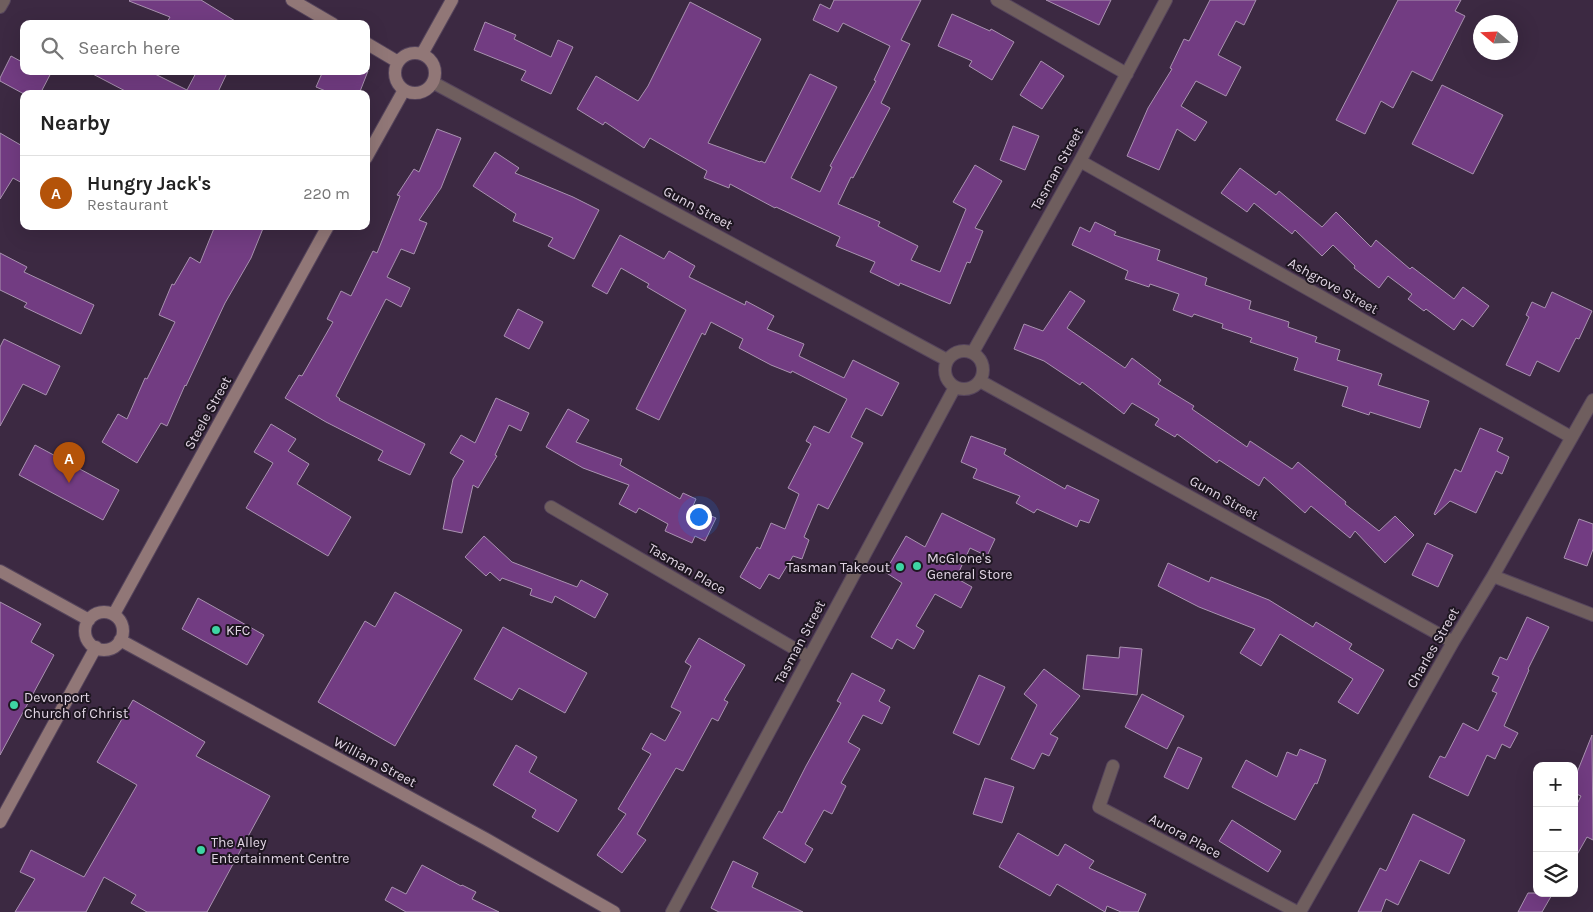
<!DOCTYPE html>
<html lang="en">
<head>
<meta charset="utf-8">
<style>
  :root { --surface:#fff; --page:#f6f6f6; --text:#222; --muted:#767676; --line:#e0e0e0; --accent:#b45309 }
  body { margin:0; font-family:Karla,sans-serif; background:var(--page); color:var(--text) }
  .controls { position:absolute; right:15px; bottom:15px; display:grid; overflow:hidden; border-radius:10px; box-shadow:0 5px 20px #0002 }
  .controls button { width:45px; height:45px; display:grid; place-items:center; padding:0; border:0; border-bottom:1px solid var(--line); background:var(--surface); color:var(--text); font:25px sans-serif }
  .compass { position:absolute; left:1473px; top:15px; width:45px; height:45px; border-radius:50%; background:var(--surface); box-shadow:0 5px 20px #0002; rotate:289deg }
  .you { position:absolute; left:698px; top:516px; width:18px; height:18px; margin:-12px; border:4px solid #fff; border-radius:50%; background:#1a73e8; box-shadow:0 0 0 8px #1a73e833 }
  .badge { display:grid; place-items:center; width:32px; height:32px; border-radius:50%; background:var(--accent); color:#fff; font-size:16px; font-weight:700 }
  .pin { position:absolute; translate:-50% -41px; filter:drop-shadow(0 1px 2px #0008) }
  .pin::after { content:''; position:absolute; top:26px; width:18px; height:15px; background:inherit; clip-path:polygon(0 0,100% 0,50% 100%) }
  .list { margin:0; padding:0; list-style:none }
  h2 { display:flex; justify-content:space-between; align-items:center; height:65px; margin:0; padding:0 20px; font-size:21px }
  h2 small { font-size:16px; font-weight:400; color:var(--muted) }
  .list li { display:grid; grid-template-columns:32px 1fr auto; gap:15px; align-items:center; box-sizing:border-box; height:75px; padding:0 20px; border-top:1px solid var(--line) }
  .list b { display:block; font-size:19px; white-space:nowrap }
  .list p { margin:0; font-size:16px; white-space:nowrap; color:var(--muted) }
  .list em { font-size:16px; font-style:normal; color:var(--muted) }
  .icon { flex:none; width:28px; height:28px; fill:none; stroke:currentColor; stroke-width:2; stroke-linecap:round; stroke-linejoin:round }
  .map { position:relative; flex:none; width:1593px; height:912px; overflow:hidden }
  .search { position:absolute; background:var(--surface); box-shadow:0 5px 20px #0002; left:20px; top:20px; width:350px; height:55px; display:flex; align-items:center; gap:12px; box-sizing:border-box; padding:0 18px; border-radius:10px; color:var(--muted); font-size:19px }
  .panel { position:absolute; background:var(--surface); box-shadow:0 5px 20px #0002; left:20px; top:90px; width:350px; height:140px; border-radius:10px }
  .map>svg:first-child { display:block }
  .building { fill:#723c82; stroke:#a992b0 }
  .lines { fill:none; stroke-linecap:round; stroke-linejoin:round }
  .street-casing { stroke:#56455c; stroke-width:14 }
  .secondary-casing { stroke:#56455c; stroke-width:14 }
  .street { stroke:#6f5e5e; stroke-width:12 }
  .secondary { stroke:#917777; stroke-width:12 }
  .poi-dot { fill:#3ed4a3; stroke:#1e1621; stroke-width:2 }
  .labels { text-anchor:middle; dominant-baseline:central; stroke-width:4; stroke-linejoin:round; paint-order:stroke }
  .street-label { font-size:14px; fill:#e1d5e4; stroke:#1e1621 }
  .poi-label { font-size:14px; fill:#e1d5e4; stroke:#1e1621; text-anchor:start }
</style>
</head>
<body>
<div class="map">
<svg width="1593" height="912" viewBox="0 0 1593 912">
  <rect width="100%" height="100%" fill="#3c2942"/>
  <path class="building" d="M 130,0 L 201,0 L 240,24 L 166,24 L 170,17 L 129,1 Z
    M 834,0 L 921,0 L 901,40 L 910,44 L 881,103 L 890,108 L 853,178 L 851,177 L 838,204 L 880,222 L 878,226 L 918,246 L 911,260 L 940,272 L 966,209 L 953,202 L 975,165 L 1002,181 L 975,228 L 983,231 L 970,263 L 967,262 L 950,304 L 900,283 L 899,286 L 870,272 L 875,262 L 836,246 L 840,237 L 776,207 L 775,208 L 730,184 L 729,188 L 704,178 L 707,171 L 650,138 L 644,148 L 605,122 L 603,125 L 577,109 L 596,76 L 638,101 L 648,86 L 690,2 L 761,39 L 708,143 L 760,162 L 761,161 L 765,163 L 810,74 L 837,87 L 791,178 L 820,192 L 832,167 L 830,166 L 876,81 L 874,80 L 890,46 L 843,23 L 838,32 L 813,20 L 820,4 L 830,9 Z
    M 1046,0 L 1111,0 L 1099,25 Z
    M 1210,0 L 1256,0 L 1244,25 L 1236,21 L 1218,55 L 1241,67 L 1226,96 L 1196,81 L 1181,106 L 1207,122 L 1195,141 L 1177,129 L 1159,170 L 1127,156 L 1148,108 L 1172,69 L 1170,68 L 1184,39 L 1189,41 Z
    M 1398,0 L 1461,0 L 1455,11 L 1465,16 L 1432,81 L 1412,71 L 1393,108 L 1381,101 L 1365,134 L 1336,120 Z
    M 952,14 L 990,31 L 991,29 L 1014,42 L 992,80 L 969,66 L 972,61 L 938,46 Z
    M 485,22 L 516,35 L 514,39 L 551,57 L 558,40 L 573,47 L 551,94 L 521,80 L 526,71 L 474,50 Z
    M 11,56 L 24,63 L 24,71 L 52,71 L 40,94 L 24,94 L 0,81 L 0,78 Z
    M 1041,61 L 1064,76 L 1042,109 L 1020,95 Z
    M 87,71 L 149,71 L 187,90 L 197,71 L 228,71 L 217,94 L 131,94 Z
    M 323,71 L 368,71 L 359,94 L 333,94 L 316,87 Z
    M 1442,85 L 1503,115 L 1473,174 L 1412,144 Z
    M 1013,126 L 1039,136 L 1025,170 L 1000,160 Z
    M 437,129 L 461,138 L 441,188 L 419,220 L 427,223 L 414,254 L 401,249 L 387,277 L 410,288 L 401,307 L 386,299 L 336,396 L 340,399 L 339,400 L 425,444 L 410,475 L 378,460 L 383,451 L 326,422 L 285,398 L 299,375 L 302,376 L 333,322 L 327,319 L 341,291 L 351,296 L 373,251 L 377,253 L 400,196 L 397,195 L 414,169 L 419,172 Z
    M 0,133 L 24,147 L 24,184 L 13,178 L 0,199 Z
    M 495,152 L 519,168 L 515,173 L 573,197 L 599,210 L 574,259 L 548,246 L 553,238 L 513,221 L 516,214 L 473,186 Z
    M 1240,168 L 1276,195 L 1279,191 L 1322,227 L 1336,212 L 1371,247 L 1376,240 L 1410,269 L 1412,267 L 1454,299 L 1463,287 L 1489,306 L 1473,327 L 1462,319 L 1454,330 L 1426,309 L 1424,311 L 1408,299 L 1412,294 L 1388,276 L 1379,288 L 1354,268 L 1355,266 L 1333,245 L 1322,256 L 1295,230 L 1292,234 L 1254,203 L 1247,212 L 1221,193 Z
    M 1095,222 L 1116,232 L 1114,235 L 1160,250 L 1157,260 L 1207,278 L 1205,285 L 1251,301 L 1249,309 L 1289,322 L 1288,327 L 1317,337 L 1315,342 L 1340,350 L 1337,360 L 1382,374 L 1378,385 L 1429,401 L 1420,428 L 1370,412 L 1369,415 L 1342,406 L 1348,387 L 1294,370 L 1298,358 L 1250,342 L 1252,338 L 1222,328 L 1223,324 L 1194,314 L 1192,317 L 1173,310 L 1179,294 L 1150,284 L 1149,287 L 1125,279 L 1128,271 L 1072,245 L 1080,227 L 1090,232 Z
    M 215,226 L 264,226 L 251,258 L 225,303 L 186,386 L 185,385 L 167,426 L 161,423 L 137,463 L 102,442 L 118,414 L 127,419 L 145,378 L 147,379 L 175,322 L 159,315 L 172,284 L 174,285 L 190,257 L 200,263 Z
    M 620,235 L 664,259 L 669,251 L 695,266 L 689,277 L 745,305 L 746,301 L 774,316 L 767,329 L 804,344 L 799,356 L 844,378 L 853,360 L 899,383 L 882,416 L 866,408 L 851,437 L 863,443 L 828,509 L 818,504 L 804,537 L 809,540 L 802,559 L 793,556 L 779,579 L 769,574 L 760,589 L 740,577 L 757,547 L 760,549 L 771,523 L 785,529 L 799,494 L 788,488 L 811,444 L 806,441 L 814,426 L 829,433 L 847,399 L 792,371 L 791,373 L 771,365 L 739,348 L 743,339 L 711,322 L 705,335 L 702,333 L 659,420 L 636,409 L 686,310 L 647,287 L 649,284 L 621,268 L 607,294 L 592,286 Z
    M 0,253 L 27,267 L 24,272 L 94,305 L 81,334 L 24,307 L 27,303 L 0,290 Z
    M 1070,291 L 1085,301 L 1067,328 L 1125,368 L 1132,358 L 1161,380 L 1158,384 L 1194,406 L 1192,409 L 1247,447 L 1250,441 L 1292,469 L 1298,462 L 1346,502 L 1345,504 L 1379,531 L 1395,516 L 1414,535 L 1385,563 L 1355,531 L 1350,538 L 1311,506 L 1305,513 L 1264,477 L 1259,486 L 1219,460 L 1217,463 L 1177,434 L 1175,437 L 1155,425 L 1159,419 L 1132,403 L 1124,414 L 1082,382 L 1080,385 L 1044,361 L 1014,349 L 1024,324 L 1043,331 Z
    M 1552,292 L 1592,311 L 1579,339 L 1576,338 L 1559,372 L 1537,361 L 1530,376 L 1506,365 L 1529,317 L 1526,315 L 1532,302 L 1545,308 Z
    M 518,309 L 543,322 L 529,349 L 504,336 Z
    M 4,339 L 60,366 L 46,395 L 23,384 L 0,426 L 0,347 Z
    M 496,398 L 529,413 L 521,431 L 509,425 L 495,455 L 497,456 L 478,488 L 473,485 L 462,533 L 443,529 L 453,479 L 464,461 L 450,453 L 461,435 L 475,443 Z
    M 568,409 L 589,420 L 576,442 L 622,459 L 620,465 L 680,499 L 683,493 L 696,499 L 692,508 L 716,518 L 705,541 L 695,536 L 692,543 L 665,531 L 668,524 L 639,508 L 636,513 L 619,504 L 629,485 L 583,468 L 546,447 Z
    M 271,424 L 296,439 L 288,451 L 309,464 L 297,484 L 351,517 L 328,556 L 246,508 L 273,463 L 254,452 Z
    M 1480,428 L 1503,438 L 1497,451 L 1509,457 L 1502,474 L 1496,471 L 1476,513 L 1450,501 L 1435,515 L 1434,514 L 1455,469 L 1461,472 Z
    M 971,436 L 1006,449 L 1004,454 L 1065,489 L 1067,485 L 1099,500 L 1089,523 L 1080,520 L 1077,527 L 1037,509 L 1034,513 L 1016,503 L 1020,496 L 973,478 L 977,469 L 961,462 Z
    M 35,445 L 119,490 L 103,520 L 19,475 Z
    M 942,513 L 995,539 L 987,556 L 970,548 L 956,578 L 972,587 L 961,608 L 935,594 L 916,626 L 924,631 L 914,649 L 897,639 L 892,649 L 871,637 L 902,583 L 885,572 L 906,536 L 925,547 Z
    M 1579,519 L 1593,524 L 1593,549 L 1587,566 L 1564,558 Z
    M 484,536 L 512,562 L 577,587 L 581,580 L 608,594 L 595,618 L 555,596 L 552,603 L 530,595 L 532,589 L 502,578 L 500,581 L 490,572 L 486,576 L 465,557 Z
    M 1427,543 L 1453,555 L 1438,587 L 1412,575 Z
    M 1168,563 L 1209,582 L 1211,577 L 1269,600 L 1313,627 L 1316,622 L 1352,644 L 1349,649 L 1384,670 L 1358,714 L 1338,702 L 1353,679 L 1280,634 L 1261,666 L 1240,653 L 1255,629 L 1199,607 L 1158,586 Z
    M 395,592 L 462,630 L 395,746 L 318,702 L 365,621 L 375,627 Z
    M 198,598 L 264,635 L 247,665 L 182,629 Z
    M 0,602 L 41,624 L 31,642 L 54,655 L 0,755 Z
    M 1527,617 L 1549,627 L 1528,669 L 1529,670 L 1504,726 L 1518,733 L 1510,748 L 1502,744 L 1495,759 L 1487,755 L 1468,796 L 1429,777 L 1440,756 L 1445,758 L 1463,723 L 1478,731 L 1497,693 L 1492,691 L 1499,677 L 1492,674 L 1500,657 L 1507,660 Z
    M 503,627 L 587,673 L 565,713 L 519,688 L 512,700 L 474,679 Z
    M 699,638 L 745,665 L 724,700 L 728,702 L 718,721 L 712,718 L 683,771 L 676,768 L 637,834 L 646,840 L 622,873 L 597,855 L 626,814 L 618,809 L 651,754 L 642,749 L 651,733 L 665,741 L 681,712 L 671,707 L 691,666 L 685,662 Z
    M 1120,647 L 1142,649 L 1137,695 L 1083,689 L 1087,655 L 1119,658 Z
    M 1044,669 L 1080,696 L 1050,734 L 1058,738 L 1049,756 L 1042,753 L 1034,769 L 1011,759 L 1037,705 L 1024,694 Z
    M 852,673 L 885,690 L 879,701 L 890,707 L 882,724 L 863,715 L 848,742 L 860,749 L 841,783 L 846,786 L 832,814 L 824,810 L 805,844 L 813,849 L 805,863 L 763,838 L 779,811 L 782,813 L 806,766 L 841,703 L 837,701 Z
    M 979,675 L 1005,687 L 979,745 L 953,733 Z
    M 1142,694 L 1184,716 L 1167,749 L 1125,727 Z
    M 133,700 L 205,742 L 196,756 L 270,796 L 207,912 L 147,912 L 131,903 L 136,895 L 104,877 L 86,912 L 15,912 L 35,879 L 20,872 L 31,850 L 84,877 L 137,785 L 97,762 Z
    M 1592,735 L 1593,840 L 1587,837 L 1574,860 L 1574,810 L 1581,796 L 1574,793 L 1574,780 Z
    M 516,745 L 537,757 L 529,772 L 577,800 L 558,832 L 532,817 L 536,810 L 493,785 Z
    M 1178,747 L 1202,758 L 1188,789 L 1164,777 Z
    M 1300,749 L 1326,760 L 1317,784 L 1315,783 L 1295,820 L 1232,787 L 1246,760 L 1277,777 L 1287,752 L 1297,756 Z
    M 985,778 L 1014,787 L 1002,823 L 973,814 Z
    M 1413,814 L 1465,840 L 1449,874 L 1420,860 L 1398,905 L 1386,899 L 1381,912 L 1358,912 L 1380,868 L 1386,871 Z
    M 1232,820 L 1281,851 L 1268,872 L 1219,841 Z
    M 1018,833 L 1058,856 L 1065,844 L 1094,861 L 1089,868 L 1146,894 L 1138,912 L 1121,912 L 1107,906 L 1105,912 L 1057,884 L 1050,896 L 999,867 Z
    M 733,861 L 758,873 L 752,887 L 803,912 L 719,912 L 711,908 Z
    M 422,865 L 461,886 L 462,885 L 476,892 L 472,899 L 499,912 L 406,912 L 385,900 L 392,887 L 406,894 Z
    M 1528,893 L 1553,893 L 1542,912 L 1518,912 Z"/>
  <g class="lines">
    <defs>
      <path id="street" d="M 997,0 L 1127,74
        M 0,7 L 4,0
        M 434,83 L 947,360
        M 1080,161 L 1571,437
        M945 370a19 19 0 1 1 38 0a19 19 0 1 1-38 0Z
        M 973,352 L 1080,161 L 1166,0
        M 980,381 L 1453,642
        M 551,507 L 809,657
        M 1493,576 L 1593,615
        M 1113,766 L 1099,807 L 1297,912
        M 672,912 L 955,387
        M 1300,912 L 1453,642 L 1493,576 L 1593,400"/>
      <path id="secondary" d="M 292,0 L 333,24
        M 366,43 L 398,62
        M395 73a20 20 0 1 1 40 0a20 20 0 1 1-40 0Z
        M 422,54 L 452,0
        M 366,158 L 404,90
        M 0,571 L 89,620
        M85 631a19 19 0 1 1 38 0a19 19 0 1 1-38 0Z
        M 114,614 L 328,226
        M 120,640 L 486,839 L 614,912
        M 0,822 L 96,647"/>
    </defs>
    <use href="#street" class="street-casing"/>
    <use href="#secondary" class="secondary-casing"/>
    <use href="#street" class="street"/>
    <use href="#secondary" class="secondary"/>
  </g>
  <g class="poi-dot">
    <circle cx="917" cy="566" r="5"/>
    <circle cx="900" cy="567" r="5"/>
    <circle cx="216" cy="630" r="5"/>
    <circle cx="14" cy="705" r="5"/>
    <circle cx="201" cy="850" r="5"/>
  </g>
  <g class="labels">
    <g class="street-label">
      <text transform="translate(1057 169) rotate(-61)">Tasman Street</text>
      <text transform="translate(698 208) rotate(28)">Gunn Street</text>
      <text transform="translate(1333 286) rotate(29)">Ashgrove Street</text>
      <text transform="translate(208 413) rotate(-61)">Steele Street</text>
      <text transform="translate(1224 498) rotate(29)">Gunn Street</text>
      <text transform="translate(687 569) rotate(30)">Tasman Place</text>
      <text transform="translate(800 642) rotate(-62)">Tasman Street</text>
      <text transform="translate(1433 648) rotate(-60)">Charles Street</text>
      <text transform="translate(375 762) rotate(28)">William Street</text>
      <text transform="translate(1185 836) rotate(28)">Aurora Place</text>
    </g>
    <g class="poi-label">
      <text x="927" y="558">McGlone's<tspan x="927" dy="16">General Store</tspan></text>
      <text x="890" y="567" text-anchor="end">Tasman Takeout</text>
      <text x="226" y="630">KFC</text>
      <text x="24" y="697">Devonport<tspan x="24" dy="16">Church of Christ</tspan></text>
      <text x="211" y="842">The Alley<tspan x="211" dy="16">Entertainment Centre</tspan></text>
    </g>
  </g>
</svg>
<div class="controls">
<button>+</button>
<button>−</button>
<button><svg class="icon" aria-label="layers" viewBox="0 0 24 24"><path d="M12 4l9 5-9 5-9-5zM3 14l9 5 9-5"/></svg></button>
</div>
<svg class="compass" viewBox="-18 -18 36 36"><path d="M0-13l5 13h-10z" fill="#e53935"/><path d="M0 13l5-13h-10z" fill="#767676"/></svg>
<div class="you"></div>
<div class="pin badge" style="left:69px;top:483px">A</div>
<div class="search"><svg class="icon" aria-label="search" viewBox="0 0 24 24"><circle cx="10" cy="10" r="6"/><path d="M15 15l6 6"/></svg>Search here</div>
<section class="panel">
<h2>Nearby<small></small></h2>
<ul class="list">
<li><span class="badge">A</span><div><b>Hungry Jack's</b><p>Restaurant</p></div><em>220 m</em></li>
</ul>
</section>
</div>
</body>
</html>
